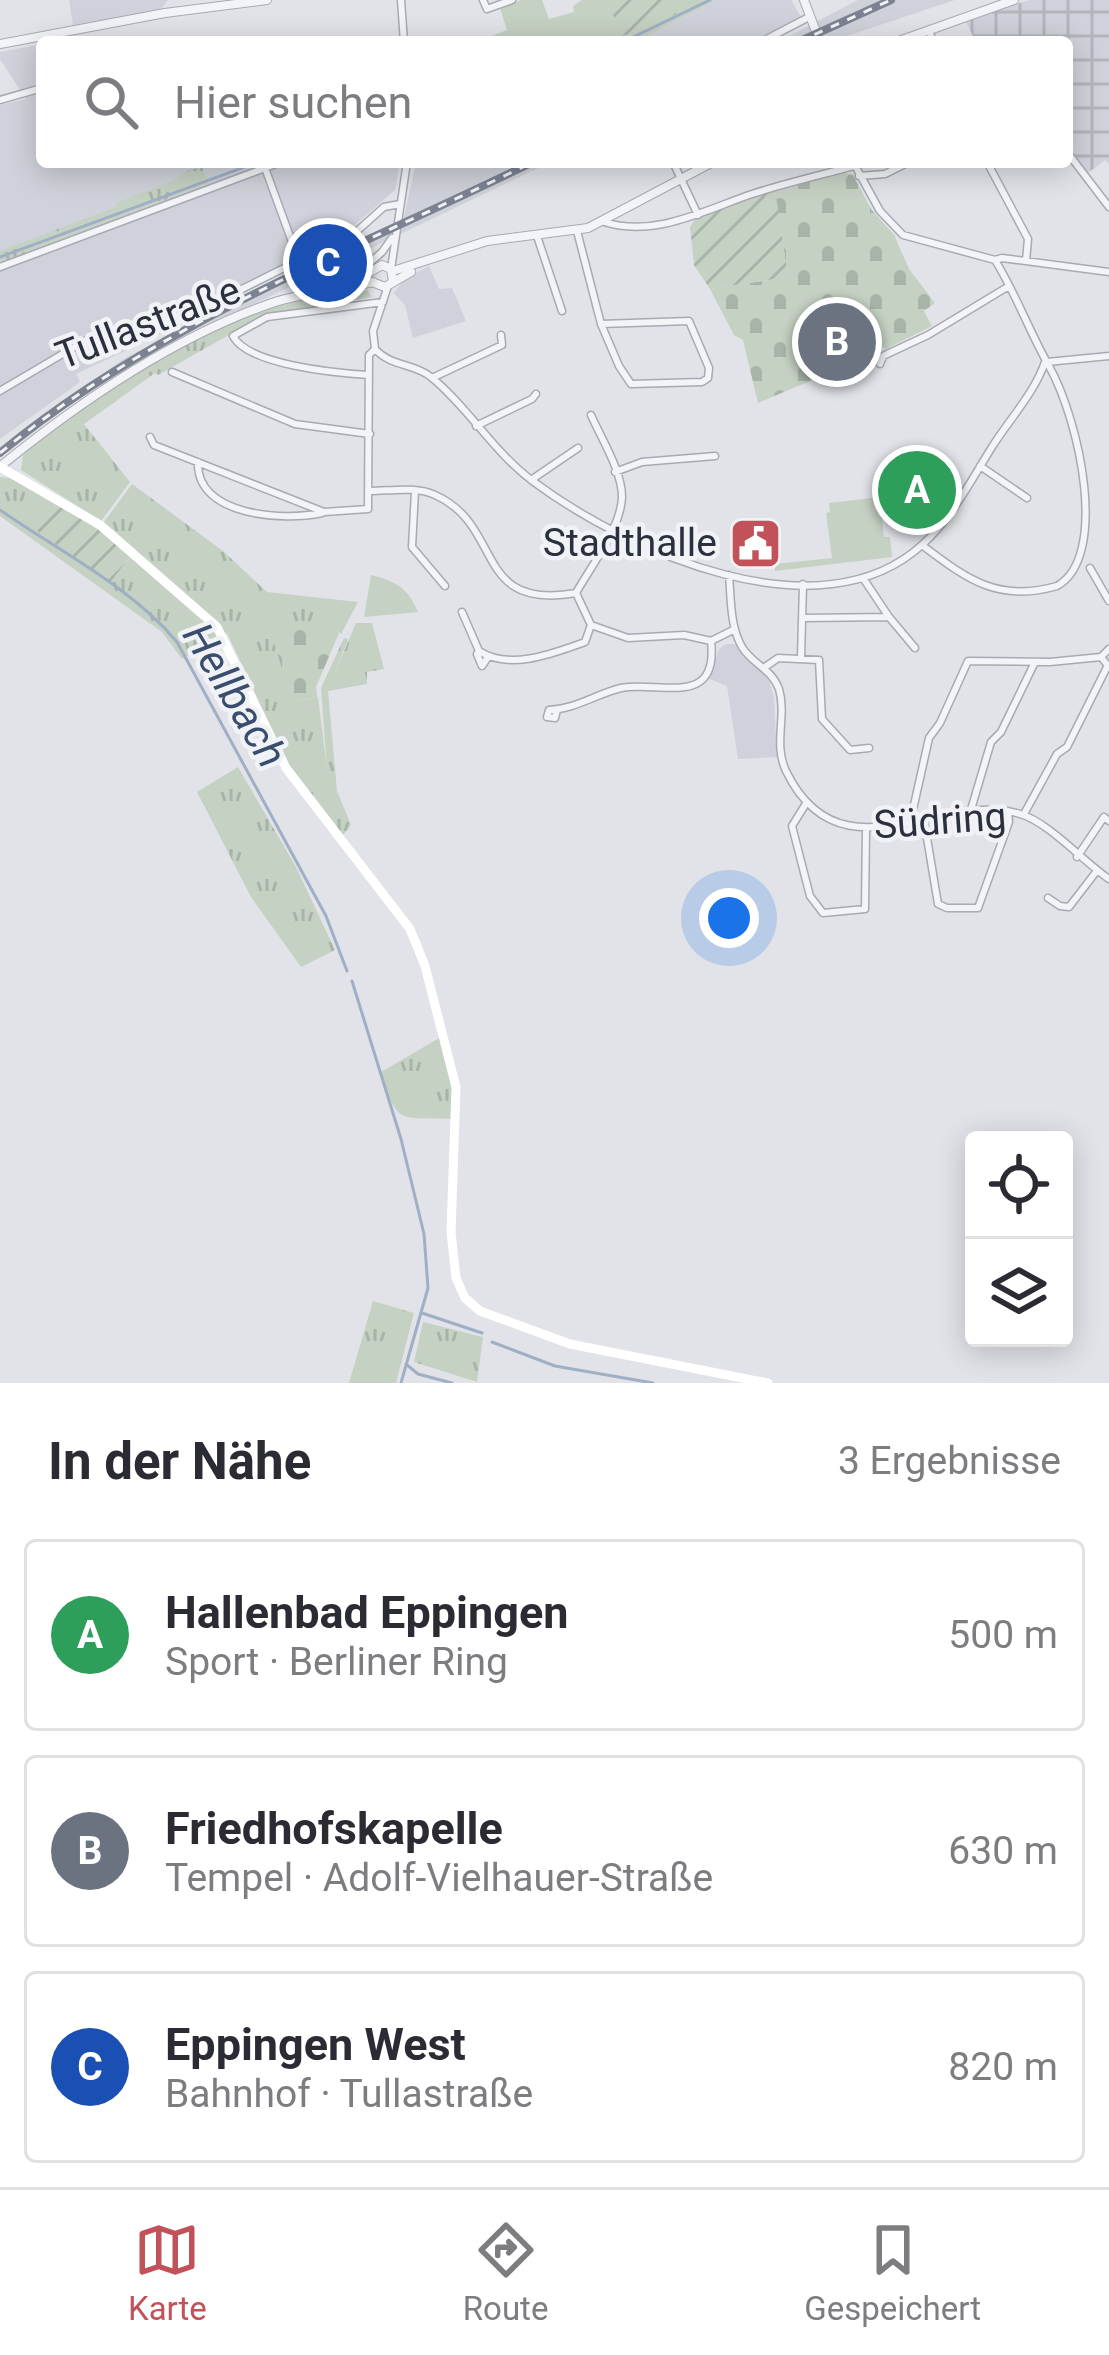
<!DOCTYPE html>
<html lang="de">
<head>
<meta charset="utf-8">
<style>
  :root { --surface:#fff; --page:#f7f7f7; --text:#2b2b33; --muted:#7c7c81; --line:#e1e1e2; --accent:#c1525a }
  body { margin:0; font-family:Roboto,sans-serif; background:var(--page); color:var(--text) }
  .controls { position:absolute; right:36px; bottom:36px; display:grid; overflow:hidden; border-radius:12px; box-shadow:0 6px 30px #0003 }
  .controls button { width:108px; height:108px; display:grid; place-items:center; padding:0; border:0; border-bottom:3px solid var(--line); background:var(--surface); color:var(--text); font:60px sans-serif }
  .you { position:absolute; left:729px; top:918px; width:42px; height:42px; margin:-30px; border:9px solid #fff; border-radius:50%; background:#1a73e8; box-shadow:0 0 0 18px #1a73e833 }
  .badge { display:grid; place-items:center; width:78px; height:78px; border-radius:50%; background:var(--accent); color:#fff; font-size:39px; font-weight:700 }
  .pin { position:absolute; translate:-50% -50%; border:6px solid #fff; box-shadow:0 3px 12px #0006 }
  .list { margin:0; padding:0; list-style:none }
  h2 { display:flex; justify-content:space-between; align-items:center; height:156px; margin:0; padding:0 48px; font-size:51px }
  h2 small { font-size:39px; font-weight:400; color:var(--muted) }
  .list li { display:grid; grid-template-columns:78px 1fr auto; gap:36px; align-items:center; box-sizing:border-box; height:192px; margin:0 24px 24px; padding:0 24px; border:3px solid var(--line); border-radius:12px }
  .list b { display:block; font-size:45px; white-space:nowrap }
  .list p { margin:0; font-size:39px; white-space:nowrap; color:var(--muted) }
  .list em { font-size:39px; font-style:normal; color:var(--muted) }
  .icon { flex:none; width:66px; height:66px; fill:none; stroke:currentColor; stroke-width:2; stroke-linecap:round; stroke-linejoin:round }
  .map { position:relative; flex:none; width:1109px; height:1383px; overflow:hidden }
  .search { position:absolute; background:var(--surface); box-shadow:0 6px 30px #0003; left:36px; right:36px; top:36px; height:132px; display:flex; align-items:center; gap:30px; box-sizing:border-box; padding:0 42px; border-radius:12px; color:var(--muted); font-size:45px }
  .sheet { height:804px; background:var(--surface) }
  nav { display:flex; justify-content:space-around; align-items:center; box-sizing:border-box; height:168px; border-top:3px solid var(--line); background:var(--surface); font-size:33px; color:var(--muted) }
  nav a { display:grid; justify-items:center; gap:6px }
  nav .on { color:var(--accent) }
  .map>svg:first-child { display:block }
  .built { fill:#cfd2da }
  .industrial { fill:url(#industrial-grid) }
  .grass { fill:url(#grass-tufts) }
  .cemetery { fill:url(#cemetery-stones) }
  .park { fill:#c5d1c3 }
  .garden { fill:url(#garden-furrows) }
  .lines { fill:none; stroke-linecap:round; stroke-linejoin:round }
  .stream { stroke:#9fafc5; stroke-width:3 }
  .minor-casing { stroke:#a7aab2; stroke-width:9 }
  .tertiary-casing { stroke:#a7aab2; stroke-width:10 }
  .minor { stroke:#f3f4f7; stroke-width:6 }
  .tertiary { stroke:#f3f4f7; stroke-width:8 }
  .secondary { stroke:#fff; stroke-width:9 }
  .rail-casing { stroke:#7c8290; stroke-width:8 }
  .rail { stroke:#f0f2f6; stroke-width:3; stroke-dasharray:9; stroke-linecap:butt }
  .labels { text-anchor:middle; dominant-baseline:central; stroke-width:9; stroke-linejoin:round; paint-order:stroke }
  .street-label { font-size:39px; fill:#2b303e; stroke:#f0f2f6 }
  .poi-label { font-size:39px; fill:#2b303e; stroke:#f0f2f6; text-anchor:end }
  .water-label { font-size:42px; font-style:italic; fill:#394d6e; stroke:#f0f2f6 }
</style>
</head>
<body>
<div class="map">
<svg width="1109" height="1383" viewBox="0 0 1109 1383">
  <defs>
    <pattern id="industrial-grid" width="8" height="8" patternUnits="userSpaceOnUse" patternTransform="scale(3)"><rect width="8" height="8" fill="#cfd2da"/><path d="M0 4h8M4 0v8" fill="none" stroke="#b2b5bc"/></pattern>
    <pattern id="grass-tufts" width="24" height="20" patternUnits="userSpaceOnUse" patternTransform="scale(3)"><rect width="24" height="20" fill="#c5d1c3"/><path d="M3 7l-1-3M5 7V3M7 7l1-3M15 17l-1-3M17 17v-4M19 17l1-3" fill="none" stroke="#a9b4a9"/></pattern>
    <pattern id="cemetery-stones" width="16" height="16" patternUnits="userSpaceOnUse" patternTransform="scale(3)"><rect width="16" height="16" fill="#c5d1c3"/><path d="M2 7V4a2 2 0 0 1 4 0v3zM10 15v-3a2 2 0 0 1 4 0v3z" fill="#a9b4a9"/></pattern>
    <pattern id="garden-furrows" width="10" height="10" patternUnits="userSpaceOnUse" patternTransform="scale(3)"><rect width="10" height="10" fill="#c5d1c3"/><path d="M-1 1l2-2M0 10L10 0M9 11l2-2" fill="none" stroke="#a9b4a9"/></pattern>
  </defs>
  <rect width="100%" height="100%" fill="#e1e3e8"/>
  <path class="built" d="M 69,0 L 168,0 L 160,10 L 73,25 Z
    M 715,0 L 791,0 L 801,17 L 752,42 L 637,42 Z
    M 858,0 L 955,0 L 829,42 L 778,42 Z
    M 42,44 L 42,162 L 400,162 L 395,190 L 348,231 L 219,295 L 175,311 L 180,325 L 76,374 L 80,382 L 0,439 L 0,105 L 26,99 L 0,59 L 0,52 Z
    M 416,162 L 551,162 L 156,351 L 62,410 L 0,457 L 0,449 L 125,358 L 403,222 Z
    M 429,266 L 439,289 L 452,288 L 466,321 L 413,338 L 405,305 L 394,293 L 403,280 Z
    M 727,644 L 736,644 L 767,674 L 774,698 L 777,757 L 738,759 L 727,686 L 707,678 L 720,648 Z"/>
  <path class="industrial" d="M 1029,0 L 1109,0 L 1109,164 L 1105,160 L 1088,173 L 1067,145 L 1067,42 L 976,42 L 966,22 Z"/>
  <path class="grass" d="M 202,167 L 209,183 L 0,263 L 0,251 L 116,207 L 116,203 L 177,179 L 182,172 Z
    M 367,290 L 372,297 L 261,317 L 158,375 L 155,373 L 84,424 L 130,482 L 101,521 L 21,470 L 23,455 C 83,404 192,333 267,309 C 299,298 334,299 367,290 Z
    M 0,477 C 55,480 83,543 110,583 L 136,550 L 104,522 L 132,484 L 223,551 L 267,592 L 358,602 L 341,634 L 336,629 L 293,702 L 318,697 L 327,769 L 321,688 L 344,638 L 348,639 L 333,677 L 356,623 L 372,623 L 384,669 L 367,672 L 367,684 L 328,691 L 337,791 L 351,825 L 343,835 L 287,762 L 227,633 L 182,659 L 162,632 L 0,516 Z
    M 238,767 L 296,867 L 335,950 L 301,967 L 251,897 L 197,792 Z
    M 441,1037 L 453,1094 L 452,1119 C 399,1117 397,1126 381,1072 Z
    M 373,1301 L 414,1313 L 396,1383 L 349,1383 Z
    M 423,1322 L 483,1337 L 477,1382 L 414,1362 Z"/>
  <path class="cemetery" d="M 842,172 L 853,175 L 871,209 L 894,235 L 909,269 L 935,303 L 924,311 L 932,326 L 886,349 L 880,345 L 877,353 L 758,403 L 743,340 L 734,335 L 710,289 L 788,277 L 775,192 Z
    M 267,622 L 336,629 L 339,633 L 316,687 L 317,697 L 293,702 Z"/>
  <path class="park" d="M 521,0 L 542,0 L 549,19 L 574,12 L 573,6 L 582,0 L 715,0 L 637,42 L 491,42 L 489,37 L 507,30 L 500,8 Z
    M 880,497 L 884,537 L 890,537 L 892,557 L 775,571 L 775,564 L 832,558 L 826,513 L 830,512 L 829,503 Z
    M 371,575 C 397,582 407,587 418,612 L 364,617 Z"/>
  <path class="garden" d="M 622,0 L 670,0 L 676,14 L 623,36 L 609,6 Z
    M 775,190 L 788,277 L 710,289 L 694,265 L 690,227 L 696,218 Z
    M 53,499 L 133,553 L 110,583 L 33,528 Z"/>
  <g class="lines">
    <path class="stream" d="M 623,42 L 710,0
      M 0,257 L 258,162
      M 0,510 C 59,551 131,587 177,642 L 326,916 L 347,971
      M 352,981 L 401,1139 L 424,1234 L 428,1288 L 401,1383
      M 422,1313 L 482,1333
      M 492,1342 L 555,1366 L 653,1383
      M 406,1364 L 418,1374 L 452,1383"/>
    <defs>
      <path id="minor" d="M 401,0 L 404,42
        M 483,0 L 487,9 L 512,0
        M 929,30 L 933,42
        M 761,42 L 809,17
        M 0,100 L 42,88
        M 1067,152 L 1109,207
        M 673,162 L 698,215
        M 853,162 L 880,211 L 903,235 L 995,260 L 1002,258 L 1109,272
        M 987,162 L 1028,239 L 1026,261
        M 265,168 L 299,261
        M 859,176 L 885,174 L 909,162
        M 604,222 C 655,238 705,210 752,194 C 786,183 821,175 854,166
        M 577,231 L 601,324 L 689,321 L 709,368 L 708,378 L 702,382 L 631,384 L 619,366 L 601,324
        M 537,236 L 562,311
        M 0,267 L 281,162
        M 391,269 L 407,162
        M 343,286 L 382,252 L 392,238
        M 375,349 C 391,367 414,363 431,377 C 469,408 494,453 534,482 C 627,551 820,639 923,544 C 951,519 972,479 992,447 C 1009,420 1035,392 1045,362
        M 1047,362 L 1109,356
        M 880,364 L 883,356 L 928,335 L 1009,286
        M 172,372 L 295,424 L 370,434
        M 368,375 C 336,373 248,365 233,336 L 267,317 L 383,302
        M 432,378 L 502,345 L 501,335
        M 0,391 L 88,339 L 180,315 L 228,296 L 356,232 L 384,207 L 400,204
        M 476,426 L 532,399 L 536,394
        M 150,437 L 154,445 L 324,512 L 368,509 L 369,355 L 375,349 L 373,331 L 388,286
        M 198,462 C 196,517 285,521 322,513
        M 980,466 L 1027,498
        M 615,472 L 642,462 L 715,456
        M 531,480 L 578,448
        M 370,491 C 390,491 416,486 435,495 C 505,526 472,611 576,593 C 591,566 621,528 622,497 C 622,471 601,438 591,415
        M 415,491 L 412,547 L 445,586
        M 923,546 C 967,579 998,603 1057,586 C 1109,557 1080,422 1049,366 C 1030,333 1016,294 995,260
        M 1090,568 L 1109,601
        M 729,575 C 731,598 730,627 742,647 C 752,664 772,669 779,689 C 787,716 773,744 786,771 C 840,882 939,790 1020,814 C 1047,821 1084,862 1109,879
        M 863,578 L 889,617
        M 576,593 L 591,625 L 628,638 L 684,635 L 711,641 L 735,629
        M 462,612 L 479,651
        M 803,618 L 889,617 L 915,648
        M 488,657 L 482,666 L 477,654 L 479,651 C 510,671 554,653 585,642 L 591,625
        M 801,658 L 803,584
        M 765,667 L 778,658 L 819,660 L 822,719 L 850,750 L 869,748
        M 1109,667 L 1101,657 L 1109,649
        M 557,710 L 555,718 L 547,717 L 549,710 C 576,709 596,694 621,688 C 657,680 719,710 711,641
        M 807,802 L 792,826 L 810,896 L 823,913 L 865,909 L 866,829
        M 970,813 L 991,742 L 1001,732 L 1035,662
        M 1024,814 L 1057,754 L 1067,747 L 1107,667
        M 924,820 L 938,904 L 947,908 L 978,908 L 1009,822 L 1008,811
        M 914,822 L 912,814 L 929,738 L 940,723 L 968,661 L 1050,662 L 1101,657
        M 1077,857 L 1104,817 L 1109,821
        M 1048,898 L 1060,906 L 1069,907 L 1096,872"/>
      <path id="tertiary" d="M 804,0 L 820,42
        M 896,42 L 1014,0
        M 0,44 L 165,13 L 267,0
        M 393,271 L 487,241 L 588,228 L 713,162
        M 353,282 L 382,265 L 391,269 L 393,281
        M 372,282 L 385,287 L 411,272
        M 2,465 C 82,400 174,337 272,303 C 305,292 340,290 373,282"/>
    </defs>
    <use href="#minor" class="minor-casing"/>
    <use href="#tertiary" class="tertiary-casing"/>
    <use href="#minor" class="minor"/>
    <use href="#tertiary" class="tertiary"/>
    <path class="secondary" d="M 0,467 L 100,525 L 217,627 L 286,768 L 410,929 L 425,966 L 456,1087 L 451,1232 L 456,1278 L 465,1298 L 480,1311 L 570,1344 L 768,1383"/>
    <defs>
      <path id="rail" d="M 798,42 L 891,0
        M 0,453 C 157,323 352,251 533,162"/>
    </defs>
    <use href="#rail" class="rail-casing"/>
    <use href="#rail" class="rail"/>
  </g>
  <defs>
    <symbol id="civic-square" viewBox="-11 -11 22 22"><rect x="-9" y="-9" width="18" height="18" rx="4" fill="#c1525a" stroke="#f0f2f6"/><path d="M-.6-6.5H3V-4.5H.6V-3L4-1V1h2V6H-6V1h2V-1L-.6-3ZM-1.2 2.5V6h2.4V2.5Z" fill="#fff"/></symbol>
  </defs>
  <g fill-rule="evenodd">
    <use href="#civic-square" x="726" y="514" width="59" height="59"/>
  </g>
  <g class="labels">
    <g class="street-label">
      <text transform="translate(148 323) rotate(-21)">Tullastraße</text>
      <text transform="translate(940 821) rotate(-4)">Südring</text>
    </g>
    <g class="poi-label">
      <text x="717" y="543">Stadthalle</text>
    </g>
    <g class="water-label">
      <text transform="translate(235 695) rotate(59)">Hellbach</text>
    </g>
  </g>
</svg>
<div class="controls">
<button><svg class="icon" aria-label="locate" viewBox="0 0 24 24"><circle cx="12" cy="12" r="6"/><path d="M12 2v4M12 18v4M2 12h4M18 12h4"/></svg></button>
<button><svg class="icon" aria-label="layers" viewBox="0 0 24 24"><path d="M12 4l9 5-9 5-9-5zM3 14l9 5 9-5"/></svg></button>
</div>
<div class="you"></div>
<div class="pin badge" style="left:917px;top:490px;background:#2e9e5b">A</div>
<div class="pin badge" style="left:837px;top:342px;background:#6b7280">B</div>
<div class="pin badge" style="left:328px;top:263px;background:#1a4fb4">C</div>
<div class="search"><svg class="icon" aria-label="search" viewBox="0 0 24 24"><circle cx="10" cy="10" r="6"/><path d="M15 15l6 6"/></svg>Hier suchen</div>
</div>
<section class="sheet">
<h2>In der Nähe<small>3 Ergebnisse</small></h2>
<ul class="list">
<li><span class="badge" style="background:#2e9e5b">A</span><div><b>Hallenbad Eppingen</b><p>Sport · Berliner Ring</p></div><em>500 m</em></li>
<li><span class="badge" style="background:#6b7280">B</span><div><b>Friedhofskapelle</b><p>Tempel · Adolf-Vielhauer-Straße</p></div><em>630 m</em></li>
<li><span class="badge" style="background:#1a4fb4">C</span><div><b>Eppingen West</b><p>Bahnhof · Tullastraße</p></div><em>820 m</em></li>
</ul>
</section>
<nav>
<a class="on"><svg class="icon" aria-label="map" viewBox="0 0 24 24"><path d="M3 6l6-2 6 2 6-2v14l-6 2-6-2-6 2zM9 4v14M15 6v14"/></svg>Karte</a>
<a><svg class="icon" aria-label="directions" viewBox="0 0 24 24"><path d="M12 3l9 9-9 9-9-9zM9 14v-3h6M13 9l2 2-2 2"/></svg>Route</a>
<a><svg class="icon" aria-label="saved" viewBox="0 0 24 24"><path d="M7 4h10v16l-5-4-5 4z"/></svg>Gespeichert</a>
</nav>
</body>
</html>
